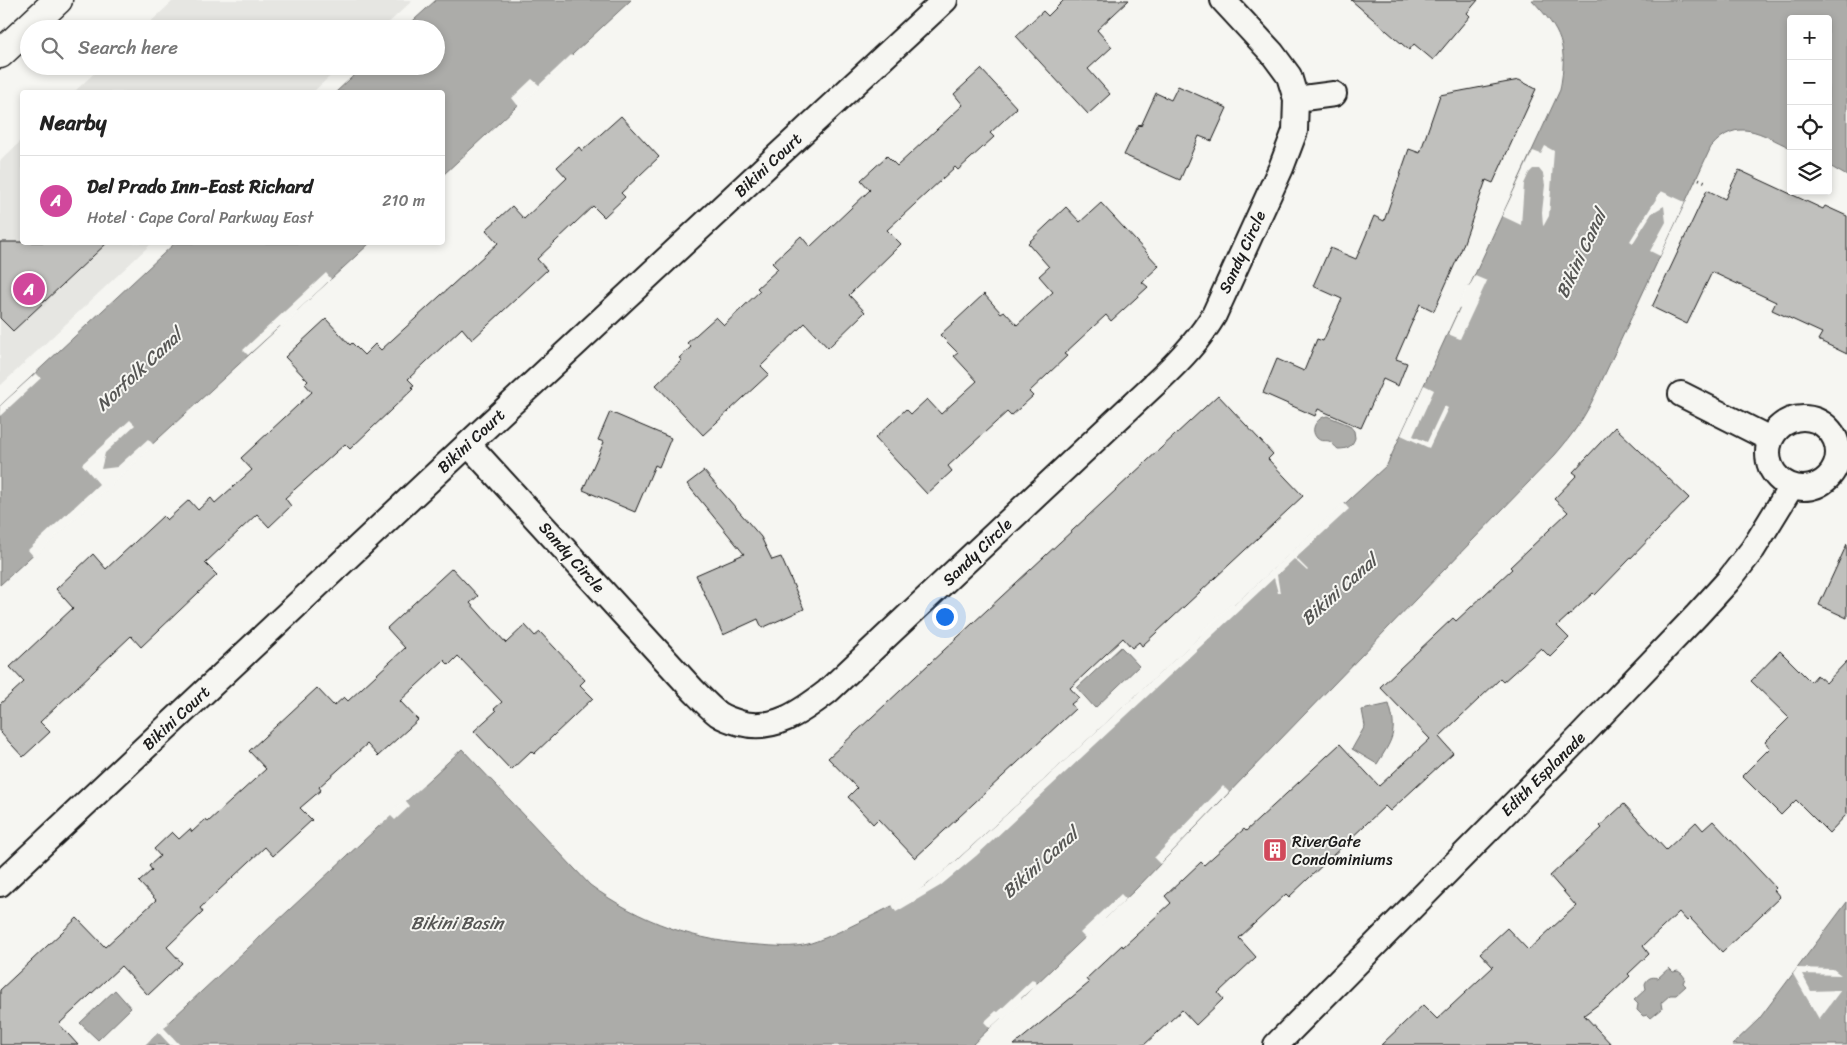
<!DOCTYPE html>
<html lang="en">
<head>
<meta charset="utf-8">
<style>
  :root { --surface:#fff; --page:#f2f2f2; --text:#222; --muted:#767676; --line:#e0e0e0; --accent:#2563eb }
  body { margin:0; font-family:Sriracha,sans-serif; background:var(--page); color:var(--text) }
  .controls { position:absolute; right:15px; top:15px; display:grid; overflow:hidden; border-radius:5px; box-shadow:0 2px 8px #0003 }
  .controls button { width:45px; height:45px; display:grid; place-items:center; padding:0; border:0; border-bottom:1px solid var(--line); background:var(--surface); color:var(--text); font:25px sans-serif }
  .you { position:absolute; left:944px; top:616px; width:18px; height:18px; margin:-12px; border:4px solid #fff; border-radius:50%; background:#1a73e8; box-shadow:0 0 0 8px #1a73e833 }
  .badge { display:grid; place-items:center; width:32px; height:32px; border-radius:50%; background:var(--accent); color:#fff; font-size:16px; font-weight:700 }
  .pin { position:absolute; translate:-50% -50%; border:2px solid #fff; box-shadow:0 1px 5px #0006 }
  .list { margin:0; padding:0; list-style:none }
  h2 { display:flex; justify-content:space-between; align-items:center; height:65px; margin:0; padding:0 20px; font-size:21px }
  h2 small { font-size:16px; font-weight:400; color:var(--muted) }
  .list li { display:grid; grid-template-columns:32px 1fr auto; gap:15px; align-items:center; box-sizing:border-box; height:90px; padding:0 20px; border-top:1px solid var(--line) }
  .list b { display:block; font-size:19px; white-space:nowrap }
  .list p { margin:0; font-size:16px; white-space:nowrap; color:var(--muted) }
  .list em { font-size:16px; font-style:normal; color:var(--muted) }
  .icon { flex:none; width:28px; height:28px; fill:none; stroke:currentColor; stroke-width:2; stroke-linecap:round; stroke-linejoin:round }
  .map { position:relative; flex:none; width:1847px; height:1045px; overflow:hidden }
  .search { position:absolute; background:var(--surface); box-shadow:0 2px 8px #0003; left:20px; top:20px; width:425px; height:55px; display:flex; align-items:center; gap:12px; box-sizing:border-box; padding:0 18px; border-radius:28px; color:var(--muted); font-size:19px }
  .panel { position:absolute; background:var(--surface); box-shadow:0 2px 8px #0003; left:20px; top:90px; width:425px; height:155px; border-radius:5px }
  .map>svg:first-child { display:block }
  .built { fill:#e6e6e2 }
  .water { fill:#acaca9; stroke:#727271 }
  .pier { fill:#f6f6f2 }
  .building { fill:#c0c0bd; stroke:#1c1c1c }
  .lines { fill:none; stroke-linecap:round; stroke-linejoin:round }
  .street-casing { stroke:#1c1c1c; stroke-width:28 }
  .primary-casing { stroke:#1c1c1c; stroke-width:31 }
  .path { stroke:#1c1c1c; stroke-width:3; stroke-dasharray:1 4; stroke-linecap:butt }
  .street { stroke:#f6f6f2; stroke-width:24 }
  .primary { stroke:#f6f6f2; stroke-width:28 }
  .labels { text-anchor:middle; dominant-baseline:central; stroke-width:4; stroke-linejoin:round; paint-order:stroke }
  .street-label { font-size:16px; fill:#1c1c1c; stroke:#f6f6f2 }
  .poi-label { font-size:16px; fill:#1c1c1c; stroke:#f6f6f2; text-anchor:start }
  .water-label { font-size:18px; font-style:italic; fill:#565654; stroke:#f6f6f2 }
</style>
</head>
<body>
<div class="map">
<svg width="1847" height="1045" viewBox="0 0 1847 1045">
  <rect width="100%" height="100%" fill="#f6f6f2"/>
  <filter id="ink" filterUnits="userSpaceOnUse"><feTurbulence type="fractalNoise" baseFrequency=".02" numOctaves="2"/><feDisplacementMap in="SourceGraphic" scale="10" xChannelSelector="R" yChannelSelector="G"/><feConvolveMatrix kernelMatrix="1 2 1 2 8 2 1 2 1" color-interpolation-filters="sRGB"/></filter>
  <g filter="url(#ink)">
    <path class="built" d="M 174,0 L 413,0 L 382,29 L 143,29 Z
      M 102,66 L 341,66 L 313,92 L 74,92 Z
      M 22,140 L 22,242 L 152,243 L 0,386 L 0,161 Z"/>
    <path class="water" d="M 436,0 L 631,0 L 443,175 L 442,92 L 336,92 L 364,66 L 436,66 L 436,29 L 404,29 Z
      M 1532,0 L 1847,0 L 1847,176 L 1828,165 L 1828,19 L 1791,19 L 1791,148 C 1760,134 1738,116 1711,147 L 1597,391 C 1585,417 1574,433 1555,455 L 1136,889 L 972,1045 L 144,1045 L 462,749 L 590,885 C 640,922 697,942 759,945 C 774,946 793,948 808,944 C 831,937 853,925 874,915 C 892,906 911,897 927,885 C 937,878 947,869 956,861 L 1387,465 L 1560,90 C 1568,46 1562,32 1532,0 Z
      M 175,243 L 370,243 L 0,585 L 0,406 Z
      M 1327,416 L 1349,425 L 1354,431 L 1355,438 C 1352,447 1347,449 1338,449 C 1335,447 1332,442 1329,441 C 1324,440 1321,442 1317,438 C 1309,429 1317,418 1327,416 Z
      M 1121,647 L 1139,666 L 1095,708 L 1077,688 Z
      M 1389,704 C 1398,733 1392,740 1377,764 L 1352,749 L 1365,726 L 1362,710 Z
      M 1847,902 L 1847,1045 L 1732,1045 L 1759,1019 Z
      M 1669,968 L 1673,972 L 1678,971 L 1682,974 L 1685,978 L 1683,983 L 1686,986 L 1676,995 L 1670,995 L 1661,1003 L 1662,1009 L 1651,1018 L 1648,1015 L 1643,1016 L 1637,1010 L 1638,1004 L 1634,1000 L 1646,989 L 1645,984 C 1647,978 1652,976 1658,978 Z
      M 115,990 L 131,1008 L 98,1040 L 80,1023 Z"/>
    <path class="pier" d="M 571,55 L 573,56 L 519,107 L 512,98 L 532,79 L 539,85 Z
      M 1545,146 L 1554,151 L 1549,216 L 1544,225 L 1543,226 L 1542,212 L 1545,185 L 1543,174 L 1539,169 L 1533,169 L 1529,173 L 1524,184 L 1521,225 L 1502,216 L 1533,151 L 1541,154 Z
      M 1661,191 L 1685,202 L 1660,256 L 1650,251 L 1666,222 L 1664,206 L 1652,213 L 1633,243 L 1630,241 Z
      M 326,273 L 331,279 L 297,311 L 298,313 L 282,327 L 280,326 L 248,355 L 243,350 Z
      M 1475,276 L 1487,281 L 1460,339 L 1448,334 L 1460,308 L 1458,307 L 1466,287 L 1469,287 Z
      M 36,373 L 41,378 L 0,416 L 0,406 Z
      M 1424,385 L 1434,390 L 1413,436 L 1427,442 L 1444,406 L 1448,408 L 1429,448 L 1401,435 Z
      M 130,420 L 135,425 L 105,453 L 101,469 L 117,467 L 148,439 L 154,445 L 34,557 L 28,550 L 99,484 L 82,464 Z
      M 1344,503 L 1349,509 L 1296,558 L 1308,570 L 1307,571 L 1294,559 L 1277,575 L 1280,593 L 1278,593 L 1274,578 L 976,856 L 940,886 L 896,912 L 892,905 L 927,885 L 956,861 L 1201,635 L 1200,633 L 1232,604 L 1234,605 Z
      M 422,783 L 424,785 L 406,801 L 410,806 L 395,820 L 391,816 L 381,825 L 379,823 Z
      M 1223,786 L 1229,792 L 1160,864 L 1154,858 Z
      M 1121,894 L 1126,899 L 1105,919 L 1106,921 L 1087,940 L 1080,933 Z
      M 1797,968 L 1833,969 L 1841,975 L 1802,974 L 1811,991 L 1841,990 L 1819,1019 L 1793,974 Z
      M 1033,979 L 1037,984 L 1021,998 L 1023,1000 L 1003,1019 L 1001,1018 L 990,1028 L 984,1022 L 996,1011 L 998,1012 Z
      M 167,1021 L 169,1023 L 164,1028 L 180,1045 L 170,1045 L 158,1032 L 145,1045 L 142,1045 Z"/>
    <path class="building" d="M 1064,0 L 1129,0 L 1097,30 L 1112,47 L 1088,69 L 1110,94 L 1088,114 L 1016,36 L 1043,11 L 1048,16 Z
      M 1351,0 L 1478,0 L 1467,13 L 1470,16 L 1433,60 L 1414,44 L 1409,50 Z
      M 981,69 L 1017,108 L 990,133 L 994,137 L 958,170 L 955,167 L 887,230 L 901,244 L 849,295 L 865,312 L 828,348 L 805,323 L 761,366 L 769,374 L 703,435 L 656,385 L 682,360 L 679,358 L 691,347 L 687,343 L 716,317 L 724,325 L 760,291 L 757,288 L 778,269 L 772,263 L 801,236 L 810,247 L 870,190 L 861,180 L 887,156 L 897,166 L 963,105 L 954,94 Z
      M 1519,80 L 1536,89 L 1493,183 L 1486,180 L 1462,248 L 1434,311 L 1420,304 L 1396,359 L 1407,363 L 1398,386 L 1383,379 L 1361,428 L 1318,409 L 1315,416 L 1263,393 L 1277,359 L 1304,371 L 1317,339 L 1323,341 L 1342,299 L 1313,286 L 1330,248 L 1356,259 L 1374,216 L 1384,221 L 1409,149 L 1420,153 L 1440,95 Z
      M 1178,86 L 1227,108 L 1212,141 L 1199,136 L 1180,180 L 1124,155 L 1139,124 L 1141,126 L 1156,93 L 1171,100 Z
      M 621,116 L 659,157 L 621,193 L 625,197 L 604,217 L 593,206 L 537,259 L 547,270 L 472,340 L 462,328 L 408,379 L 414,385 L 411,387 L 413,389 L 350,449 L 345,444 L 285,498 L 291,506 L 269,527 L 257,514 L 205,563 L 217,575 L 141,647 L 131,636 L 75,689 L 40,722 L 50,732 L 23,757 L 0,732 L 0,704 L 24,682 L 10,667 L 73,608 L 56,589 L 93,554 L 106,569 L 163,516 L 167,520 L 189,500 L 198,510 L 211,498 L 215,503 L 252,470 L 241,458 L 312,392 L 305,384 L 308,381 L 285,357 L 326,319 L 350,345 L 352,343 L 364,355 L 375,344 L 381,350 L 498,243 L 486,230 L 512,206 L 524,219 L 567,178 L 557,167 L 579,147 L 582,151 Z
      M 1739,170 L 1823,209 L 1825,206 L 1847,216 L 1847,354 L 1818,340 L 1822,333 L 1772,310 L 1776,302 L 1712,272 L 1687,324 L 1652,307 L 1707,190 L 1725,199 Z
      M 1101,203 L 1159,266 L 1142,282 L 1148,287 L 1111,321 L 1106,315 L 1064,354 L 1067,356 L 1029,392 L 1033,396 L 1011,416 L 1007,412 L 948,466 L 952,471 L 927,494 L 875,438 L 906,409 L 911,414 L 927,399 L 941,414 L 977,381 L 954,356 L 958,353 L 940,335 L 984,294 L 1001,313 L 1004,311 L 1017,325 L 1053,292 L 1039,276 L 1049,267 L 1028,243 L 1066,207 L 1080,222 Z
      M 0,242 L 108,242 L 13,331 L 0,318 Z
      M 1218,395 L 1273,454 L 1268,459 L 1303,496 L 1142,646 L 1139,642 L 1132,648 L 1123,638 L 1070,688 L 1079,698 L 1071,704 L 1075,709 L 915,858 L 878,819 L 873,824 L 848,797 L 857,788 L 828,758 Z
      M 610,412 L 671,438 L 659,467 L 655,465 L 635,512 L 583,490 L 604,442 L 598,440 Z
      M 1615,427 L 1689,498 L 1595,595 L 1593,593 L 1557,626 L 1569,638 L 1550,657 L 1541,648 L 1503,682 L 1500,679 L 1439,737 L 1453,753 L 1390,811 L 1385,806 L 1289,897 L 1286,894 L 1239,938 L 1256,957 L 1218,993 L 1223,999 L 1196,1025 L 1182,1010 L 1144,1045 L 1014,1045 L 1089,983 L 1086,979 L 1122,945 L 1123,947 L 1171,903 L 1165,896 L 1201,862 L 1204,865 L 1244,829 L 1246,831 L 1340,744 L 1379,786 L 1430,739 L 1380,687 L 1453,618 L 1456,621 L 1512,569 L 1510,567 L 1568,512 L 1554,499 L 1577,475 L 1573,472 Z
      M 704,471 L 761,537 L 772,560 L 781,557 L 804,609 L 762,628 L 758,619 L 723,635 L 696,575 L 744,554 L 687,484 Z
      M 1847,544 L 1847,618 L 1819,605 Z
      M 452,568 L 478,596 L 470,603 L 506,643 L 525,625 L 535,636 L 540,632 L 585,680 L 580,685 L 593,698 L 534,754 L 531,751 L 511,770 L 474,731 L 496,711 L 494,709 L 502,702 L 458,656 L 449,665 L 444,660 L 400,701 L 418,720 L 378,756 L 367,744 L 319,787 L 321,790 L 300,808 L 312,820 L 273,856 L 265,847 L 200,908 L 203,912 L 167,947 L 182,963 L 148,995 L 121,966 L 59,1024 L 78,1045 L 0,1045 L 0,990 L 77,918 L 105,947 L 156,900 L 139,882 L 152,870 L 149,866 L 160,856 L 154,849 L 172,832 L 179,839 L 190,829 L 192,832 L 206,819 L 208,822 L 266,769 L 249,751 L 317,688 L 334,706 L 344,697 L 348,701 L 405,648 L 387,628 Z
      M 1780,651 L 1811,682 L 1817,675 L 1826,683 L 1847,661 L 1847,814 L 1829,833 L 1796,800 L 1781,815 L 1742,776 L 1770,748 L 1765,742 L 1789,718 L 1751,681 Z
      M 1624,804 L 1666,850 L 1696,822 L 1703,830 L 1713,821 L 1776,888 L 1774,890 L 1780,897 L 1722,952 L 1690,918 L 1687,921 L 1679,912 L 1643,946 L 1649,954 L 1628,974 L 1630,976 L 1608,997 L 1584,1015 L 1612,1045 L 1381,1045 L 1423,1005 L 1437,1019 L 1493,967 L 1480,953 L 1507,928 L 1528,950 L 1576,906 L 1550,876 L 1602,828 L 1600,826 Z"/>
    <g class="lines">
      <defs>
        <path id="street" d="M 1296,99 L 1334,94
          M 1681,394 L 1770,439
          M1768 453a35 35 0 1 1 70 0a35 35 0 1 1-70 0Z
          M 468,444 L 693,690 C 701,698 709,707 718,714 C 724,718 733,721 740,723 C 773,732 801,712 827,692 L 1160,379 C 1181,359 1199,340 1214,315 L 1281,168 L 1295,131 L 1296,99 L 1289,76 L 1272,53 L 1223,0
          M 0,884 L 468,444 L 945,0
          M 1276,1045 L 1579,738 L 1697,615 L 1728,581 L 1753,549 L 1791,487"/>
        <path id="primary" d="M 0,54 L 58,0"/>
      </defs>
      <use href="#street" class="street-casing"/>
      <use href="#primary" class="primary-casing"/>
      <path class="path" d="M 1699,179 L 1708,183"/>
      <use href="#street" class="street"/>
      <use href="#primary" class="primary"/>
    </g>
  </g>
  <defs>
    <symbol id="building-square" viewBox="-11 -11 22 22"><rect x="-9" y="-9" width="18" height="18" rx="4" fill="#d1495b" stroke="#f6f6f2"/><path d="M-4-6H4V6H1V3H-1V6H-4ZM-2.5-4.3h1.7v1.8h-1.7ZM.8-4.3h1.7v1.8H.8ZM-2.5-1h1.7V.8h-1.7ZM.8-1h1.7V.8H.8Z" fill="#fff"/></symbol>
  </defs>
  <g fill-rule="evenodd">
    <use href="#building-square" x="1261" y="836" width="28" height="28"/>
  </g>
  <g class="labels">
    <g class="street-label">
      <text transform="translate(768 165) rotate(-43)">Bikini Court</text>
      <text transform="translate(1242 252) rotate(-65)">Sandy Circle</text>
      <text transform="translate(471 441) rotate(-43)">Bikini Court</text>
      <text transform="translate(977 552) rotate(-44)">Sandy Circle</text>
      <text transform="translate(572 557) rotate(48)">Sandy Circle</text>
      <text transform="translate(176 718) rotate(-43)">Bikini Court</text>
      <text transform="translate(1543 774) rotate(-45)">Edith Esplanade</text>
    </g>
    <g class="poi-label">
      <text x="1292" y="841">RiverGate<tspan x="1292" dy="18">Condominiums</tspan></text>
    </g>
    <g class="water-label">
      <text transform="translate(1581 254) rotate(-65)">Bikini Canal</text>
      <text transform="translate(139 370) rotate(-43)">Norfolk Canal</text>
      <text transform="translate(1339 590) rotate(-42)">Bikini Canal</text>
      <text transform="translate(1040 863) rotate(-42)">Bikini Canal</text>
      <text x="457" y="923">Bikini Basin</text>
    </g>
  </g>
</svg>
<div class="controls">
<button>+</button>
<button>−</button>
<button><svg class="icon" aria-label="locate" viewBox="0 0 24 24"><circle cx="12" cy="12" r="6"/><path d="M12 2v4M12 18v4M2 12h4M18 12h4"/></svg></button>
<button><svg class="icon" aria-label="layers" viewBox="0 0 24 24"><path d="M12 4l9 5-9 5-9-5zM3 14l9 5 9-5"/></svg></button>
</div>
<div class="you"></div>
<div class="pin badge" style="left:29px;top:289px;background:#d1479c">A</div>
<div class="search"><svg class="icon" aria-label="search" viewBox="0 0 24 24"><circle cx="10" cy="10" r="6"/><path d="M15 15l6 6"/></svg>Search here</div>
<section class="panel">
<h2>Nearby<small></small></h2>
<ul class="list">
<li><span class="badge" style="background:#d1479c">A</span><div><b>Del Prado Inn-East Richard</b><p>Hotel · Cape Coral Parkway East</p></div><em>210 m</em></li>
</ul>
</section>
</div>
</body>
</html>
